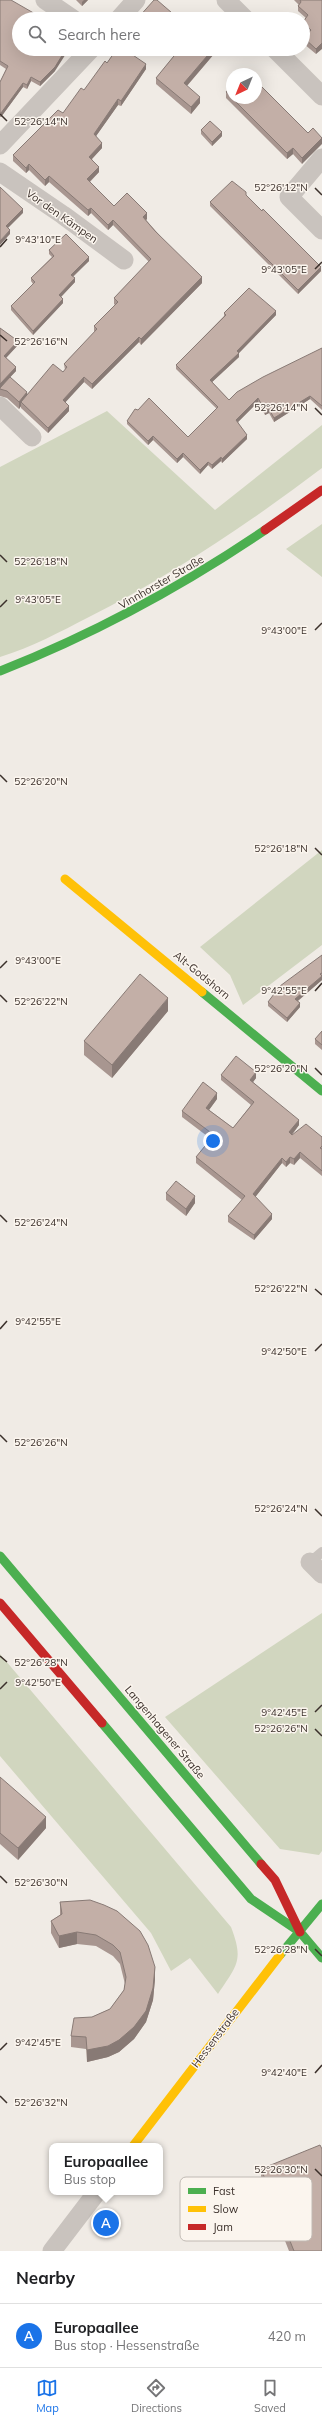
<!DOCTYPE html>
<html lang="en">
<head>
<meta charset="utf-8">
<style>
  :root { --surface:#fff; --page:#f2f2f2; --text:#202124; --muted:#757577; --line:#e0e0e0; --accent:#1a73e8 }
  body { margin:0; font-family:Mulish,sans-serif; background:var(--page); color:var(--text) }
  .compass { position:absolute; left:226px; top:68px; width:36px; height:36px; border-radius:50%; background:var(--surface); box-shadow:0 4px 16px #0002; rotate:223deg }
  .you { position:absolute; left:213px; top:1141px; width:14px; height:14px; margin:-10px; border:3px solid #fff; border-radius:50%; background:#1a73e8; box-shadow:0 0 0 6px #1a73e833 }
  .badge { display:grid; place-items:center; width:26px; height:26px; border-radius:50%; background:var(--accent); color:#fff; font-size:13px; font-weight:700 }
  .pin { position:absolute; translate:-50% -50%; border:2px solid #fff; box-shadow:0 1px 4px #0006 }
  .popup { position:absolute; left:49px; top:2143px; width:114px; height:52px; box-sizing:border-box; display:grid; place-content:center; border-radius:8px; background:var(--surface); filter:drop-shadow(0 1px 3px #0005); font-size:13px; white-space:nowrap; color:var(--muted) }
  .popup b { font-size:15px; color:var(--text) }
  .popup::after { content:''; position:absolute; left:50%; top:100%; margin-left:-8px; border:8px solid transparent; border-top-color:var(--surface) }
  .list { margin:0; padding:0; list-style:none }
  h2 { display:flex; justify-content:space-between; align-items:center; height:52px; margin:0; padding:0 16px; font-size:17px }
  h2 small { font-size:13px; font-weight:400; color:var(--muted) }
  .list li { display:grid; grid-template-columns:26px 1fr auto; gap:12px; align-items:center; box-sizing:border-box; height:64px; padding:0 16px; border-top:1px solid var(--line) }
  .list b { display:block; font-size:15px; white-space:nowrap }
  .list p { margin:0; font-size:13px; white-space:nowrap; color:var(--muted) }
  .list em { font-size:13px; font-style:normal; color:var(--muted) }
  .icon { flex:none; width:22px; height:22px; fill:none; stroke:currentColor; stroke-width:2; stroke-linecap:round; stroke-linejoin:round }
  .map { position:relative; flex:none; width:322px; height:2251px; overflow:hidden }
  .search { position:absolute; background:var(--surface); box-shadow:0 4px 16px #0002; left:12px; right:12px; top:12px; height:44px; display:flex; align-items:center; gap:10px; box-sizing:border-box; padding:0 14px; border-radius:22px; color:var(--muted); font-size:15px }
  .sheet { height:116px; background:var(--surface) }
  nav { display:flex; justify-content:space-around; align-items:center; box-sizing:border-box; height:56px; border-top:1px solid var(--line); background:var(--surface); font-size:11px; color:var(--muted) }
  nav a { display:grid; justify-items:center; gap:2px }
  nav .on { color:var(--accent) }
  .map>svg:first-child { display:block }
  .green { fill:#d1d6bf }
  .lines { fill:none; stroke-linecap:round; stroke-linejoin:round }
  .lane { stroke:#c9c3be; stroke-width:10 }
  .street { stroke:#c9c3be; stroke-width:19 }
  .fast { stroke:#4caf50; stroke-width:9 }
  .slow { stroke:#ffc107; stroke-width:9 }
  .jam { stroke:#c62828; stroke-width:9 }
  .wall { fill:#a89690 }
  .shaded-wall { fill:#887a75 }
  .building { fill:#c3afa7; stroke:#887a75 }
  .ticks { fill:none; stroke:#3b302b; stroke-width:1.5 }
  .labels { text-anchor:middle; dominant-baseline:central; stroke-width:3; stroke-linejoin:round; paint-order:stroke }
  .street-label { font-size:11px; fill:#3b302b; stroke:#fbf5ee }
  .key { fill:#fbf5ee; stroke:#c1bab4; stroke-width:1 }
  .key-label { font-size:11px; fill:#3b302b }
  .ticks-label { font-size:10px; text-anchor:middle; fill:#3b302b; stroke:#fbf5ee; stroke-width:3; stroke-linejoin:round; paint-order:stroke }
</style>
</head>
<body>
<div class="map">
<svg width="322" height="2251" viewBox="0 0 322 2251">
  <rect width="100%" height="100%" fill="#f0ebe5"/>
  <path class="green" d="M 107,411 L 215,510 L 322,425 L 322,468 C 248,524 172,575 89,617 C 60,632 32,647 0,657 L 0,467 Z
    M 322,524 L 322,577 L 286,549 Z
    M 322,850 L 322,945 L 243,1005 L 230,975 L 200,947 Z
    M 322,1613 L 322,1851 L 319,1855 L 280,1849 L 165,1717 Z
    M 0,1654 L 231,1927 C 244,1961 237,1965 218,1994 L 190,1958 L 171,1971 L 151,1933 L 0,1756 Z"/>
  <g class="lines">
    <path class="lane" d="M 310,1562 L 322,1552"/>
    <path class="street" d="M 45,0 L 73,19
      M 226,0 L 245,19
      M 119,19 L 136,0
      M 275,49 L 322,96
      M 0,145 L 91,49
      M 322,158 L 289,197 L 322,230
      M 0,172 L 63,215 L 124,260
      M 0,406 L 32,437
      M 310,1562 L 322,1574
      M 52,2251 L 97,2192"/>
    <path class="fast" d="M 0,671 C 94,634 181,587 265,530
      M 202,992 L 322,1091
      M 0,1556 L 261,1864
      M 102,1723 L 251,1899 L 300,1932 L 322,1958
      M 280,1955 L 322,1904"/>
    <path class="slow" d="M 65,879 L 202,992
      M 133,2146 L 280,1955"/>
    <path class="jam" d="M 265,530 L 322,490
      M 0,1603 L 102,1723
      M 261,1864 L 275,1880 L 300,1932"/>
  </g>
  <path class="wall" d="M 0,0 L 55,71 L 40,86 L 31,81 L 27,89 L 23,87 L 1,117 L 0,117 L 0,82 L 6,69 L 0,65 Z
    M 76,0 L 88,0 L 82,6 Z
    M 294,0 L 322,0 L 316,54 L 304,44 L 304,38 L 308,33 L 303,28 L 303,22 L 306,18 L 298,11 L 298,6 L 299,5 Z
    M 109,49 L 124,49 L 146,69 L 121,106 L 118,105 L 96,136 L 102,148 L 92,159 L 99,172 L 90,182 L 114,206 L 147,219 L 146,220 L 202,283 L 141,345 L 139,342 L 92,389 L 84,382 L 65,402 L 69,411 L 48,433 L 21,408 L 21,406 L 19,409 L 7,398 L 0,396 L 0,328 L 18,345 L 6,358 L 16,371 L 10,377 L 27,394 L 63,372 L 65,370 L 64,364 L 95,332 L 94,331 L 94,326 L 115,305 L 114,304 L 114,298 L 149,262 L 113,225 L 108,230 L 91,213 L 88,216 L 49,182 L 45,186 L 29,170 L 26,173 L 13,161 L 13,155 L 63,113 L 84,90 L 107,63 L 113,54 Z
    M 167,49 L 214,49 L 214,54 L 187,86 L 200,103 L 191,114 L 156,84 L 156,78 L 175,55 Z
    M 226,92 L 308,133 L 302,164 L 293,154 L 287,159 L 226,98 Z
    M 201,130 L 222,136 L 212,146 L 201,134 Z
    M 246,195 L 321,271 L 298,294 L 210,206 L 210,202 Z
    M 49,250 L 89,261 L 73,277 L 75,282 L 61,297 L 63,303 L 33,335 L 11,310 L 11,306 L 33,284 L 31,281 L 31,278 L 52,257 L 49,254 Z
    M 224,313 L 276,315 L 239,353 L 239,357 L 212,382 L 229,400 L 322,348 L 322,410 L 310,399 L 274,422 L 269,413 L 265,415 L 258,402 L 238,422 L 247,439 L 222,463 L 221,461 L 212,469 L 208,465 L 200,474 L 183,457 L 177,463 L 153,440 L 148,445 L 127,424 L 127,421 L 188,437 L 217,409 L 176,369 L 176,365 L 224,316 Z
    M 322,955 L 322,980 L 298,1001 L 300,1007 L 287,1022 L 268,1006 L 268,1002 Z
    M 168,1011 L 112,1078 L 84,1055 L 84,1041 Z
    M 322,1031 L 322,1050 L 315,1044 L 315,1039 Z
    M 221,1075 L 256,1078 L 253,1082 L 299,1125 L 292,1135 L 322,1137 L 322,1176 L 300,1158 L 294,1165 L 290,1163 L 286,1167 L 282,1163 L 255,1197 L 272,1219 L 254,1240 L 228,1222 L 228,1216 L 242,1200 L 196,1163 L 196,1157 L 211,1139 L 182,1117 L 182,1111 L 217,1099 L 209,1110 L 233,1128 L 251,1105 L 221,1080 Z
    M 166,1193 L 195,1203 L 186,1216 L 166,1200 Z
    M 0,1777 L 46,1828 L 18,1860 L 0,1844 Z
    M 60,1902 L 155,1979 L 153,2000 L 146,2022 L 134,2039 L 119,2052 L 108,2057 L 87,2062 L 86,2049 L 71,2047 L 71,2036 L 92,2017 L 110,2009 L 124,1990 L 125,1984 L 120,1964 L 113,1956 L 96,1946 L 77,1944 L 59,1948 L 51,1933 L 51,1921 L 60,1915 Z
    M 261,2169 L 322,2251 L 289,2251 L 261,2180 Z"/>
  <path class="shaded-wall" d="M 84,0 L 88,0 L 82,6 L 82,2 Z
    M 322,43 L 322,49 L 316,54 L 316,49 Z
    M 66,49 L 69,49 L 55,71 L 40,86 L 40,82 Z
    M 213,49 L 214,49 L 214,54 L 184,89 L 184,83 Z
    M 146,64 L 146,69 L 121,106 L 121,101 Z
    M 31,77 L 31,81 L 27,89 L 27,85 Z
    M 23,83 L 23,87 L 1,117 L 1,113 Z
    M 200,97 L 200,103 L 191,114 L 191,107 Z
    M 118,99 L 118,105 L 94,139 L 94,134 Z
    M 222,132 L 222,136 L 212,146 L 212,142 Z
    M 322,138 L 322,144 L 302,164 L 302,158 Z
    M 102,143 L 102,148 L 89,162 L 89,157 Z
    M 293,148 L 293,154 L 287,159 L 287,153 Z
    M 29,164 L 29,170 L 26,173 L 26,168 Z
    M 99,167 L 99,172 L 87,184 L 87,179 Z
    M 49,176 L 49,182 L 45,186 L 45,180 Z
    M 91,208 L 91,213 L 88,216 L 88,210 Z
    M 23,209 L 23,213 L 6,230 L 6,226 Z
    M 147,213 L 147,219 L 143,223 L 143,217 Z
    M 113,220 L 113,225 L 108,230 L 108,225 Z
    M 10,230 L 10,234 L 0,245 L 0,241 Z
    M 89,257 L 89,261 L 71,278 L 71,275 Z
    M 321,267 L 321,271 L 298,294 L 298,290 Z
    M 202,277 L 202,283 L 141,345 L 141,339 Z
    M 75,278 L 75,282 L 59,299 L 59,295 Z
    M 63,299 L 63,303 L 33,335 L 33,331 Z
    M 276,311 L 276,315 L 239,353 L 239,357 L 210,384 L 210,380 L 237,351 Z
    M 139,337 L 139,342 L 92,389 L 92,384 Z
    M 18,341 L 18,345 L 4,360 L 4,356 Z
    M 16,367 L 16,371 L 0,388 L 0,384 Z
    M 84,377 L 84,382 L 63,405 L 63,400 Z
    M 27,392 L 27,399 L 21,402 L 21,406 L 19,409 L 19,402 Z
    M 310,396 L 310,399 L 274,422 L 274,418 Z
    M 258,398 L 258,402 L 236,424 L 236,420 Z
    M 69,406 L 69,411 L 48,433 L 48,428 Z
    M 269,409 L 269,413 L 265,415 L 265,411 Z
    M 247,435 L 247,439 L 222,463 L 222,459 Z
    M 153,436 L 153,440 L 148,445 L 148,441 Z
    M 183,453 L 183,457 L 177,463 L 177,459 Z
    M 221,457 L 221,461 L 212,469 L 212,465 Z
    M 208,462 L 208,465 L 200,474 L 200,470 Z
    M 322,976 L 322,980 L 295,1003 L 295,999 Z
    M 168,998 L 168,1011 L 112,1078 L 112,1065 Z
    M 300,1003 L 300,1007 L 287,1022 L 287,1018 Z
    M 256,1072 L 256,1078 L 250,1086 L 250,1080 Z
    M 217,1093 L 217,1099 L 206,1114 L 206,1108 Z
    M 299,1120 L 299,1125 L 289,1138 L 289,1132 Z
    M 300,1152 L 300,1158 L 294,1165 L 294,1159 Z
    M 290,1157 L 290,1163 L 286,1167 L 286,1162 Z
    M 282,1158 L 282,1163 L 253,1200 L 253,1194 Z
    M 195,1196 L 195,1203 L 186,1216 L 186,1209 Z
    M 272,1214 L 272,1219 L 254,1240 L 254,1235 Z
    M 46,1817 L 46,1828 L 18,1860 L 18,1848 Z
    M 77,1932 L 77,1944 L 59,1948 L 59,1936 Z
    M 155,1967 L 155,1979 L 153,2000 L 146,2022 L 134,2039 L 119,2052 L 108,2057 L 87,2062 L 87,2050 Z"/>
  <path class="building" d="M 0,0 L 11,0 L 44,19 L 19,19 L 19,49 L 66,49 L 55,67 L 40,82 L 31,77 L 27,85 L 23,83 L 1,113 L 0,113 L 0,82 L 8,66 L 0,61 Z
    M 154,0 L 157,0 L 179,19 L 140,19 L 138,18 Z
    M 300,0 L 322,0 L 322,43 L 316,49 L 304,38 L 311,30 L 303,22 L 308,15 L 298,6 L 301,2 Z
    M 113,49 L 124,49 L 146,64 L 121,101 L 118,99 L 94,134 L 102,143 L 89,157 L 99,167 L 87,179 L 114,206 L 127,193 L 147,213 L 143,217 L 155,231 L 202,277 L 141,339 L 139,337 L 92,384 L 84,377 L 63,400 L 69,406 L 48,428 L 21,402 L 53,364 L 63,372 L 67,367 L 64,364 L 97,329 L 94,326 L 118,302 L 114,298 L 151,259 L 113,220 L 108,225 L 91,208 L 88,210 L 49,176 L 45,180 L 29,164 L 26,168 L 13,155 L 58,110 L 63,113 L 81,88 L 84,90 L 105,61 L 107,63 L 114,53 L 116,54 Z
    M 175,49 L 213,49 L 184,83 L 200,97 L 191,107 L 156,78 L 178,51 Z
    M 246,71 L 249,74 L 244,74 Z
    M 256,81 L 308,133 L 313,128 L 322,138 L 302,158 L 293,148 L 287,153 L 232,98 L 256,98 Z
    M 232,85 L 232,98 L 226,92 Z
    M 210,121 L 222,132 L 212,142 L 201,130 Z
    M 232,181 L 246,192 L 246,195 L 262,211 L 263,209 L 321,267 L 298,290 L 210,202 Z
    M 0,187 L 23,209 L 6,226 L 10,230 L 0,241 Z
    M 66,234 L 89,257 L 71,275 L 75,278 L 59,295 L 63,299 L 33,331 L 11,306 L 35,282 L 31,278 L 54,256 L 49,250 Z
    M 249,288 L 276,311 L 237,351 L 239,353 L 210,380 L 229,400 L 237,392 L 263,377 L 322,348 L 322,406 L 310,396 L 274,418 L 269,409 L 265,411 L 258,398 L 236,420 L 247,435 L 222,459 L 221,457 L 212,465 L 208,462 L 200,470 L 183,453 L 177,459 L 153,436 L 148,441 L 127,421 L 135,409 L 138,410 L 149,398 L 188,437 L 218,407 L 176,365 L 226,315 L 224,313 Z
    M 0,328 L 18,341 L 4,356 L 16,367 L 0,384 Z
    M 10,377 L 27,392 L 19,402 L 7,391 L 0,389 L 0,388 Z
    M 322,955 L 322,973 L 320,974 L 322,976 L 295,999 L 300,1003 L 287,1018 L 268,1002 L 280,986 Z
    M 140,974 L 168,998 L 112,1065 L 84,1041 Z
    M 322,1031 L 322,1045 L 315,1039 Z
    M 236,1056 L 256,1072 L 250,1080 L 299,1120 L 289,1132 L 292,1135 L 306,1124 L 322,1137 L 322,1146 L 320,1148 L 322,1149 L 322,1171 L 300,1152 L 294,1159 L 290,1157 L 286,1162 L 282,1158 L 253,1194 L 272,1214 L 254,1235 L 228,1216 L 245,1196 L 196,1157 L 214,1135 L 182,1111 L 203,1082 L 217,1093 L 206,1108 L 233,1128 L 254,1102 L 221,1075 Z
    M 176,1181 L 195,1196 L 186,1209 L 166,1193 Z
    M 0,1777 L 46,1817 L 18,1848 L 0,1833 Z
    M 90,1900 L 104,1905 L 117,1911 L 140,1931 L 148,1945 L 155,1967 L 153,1988 L 146,2011 L 134,2027 L 119,2040 L 108,2046 L 87,2050 L 86,2037 L 71,2036 L 74,2018 L 92,2017 L 110,2009 L 124,1990 L 126,1977 L 120,1952 L 113,1945 L 96,1935 L 77,1932 L 59,1936 L 51,1921 L 62,1914 L 60,1902 Z
    M 320,2145 L 322,2149 L 322,2251 L 294,2251 L 261,2169 Z"/>
  <path class="ticks" d="M 0,114 L 7,121M 315,188 L 322,195M 0,247 L 7,239M 315,269 L 322,262M 0,335 L 7,341M 315,408 L 322,415M 0,555 L 7,562M 0,607 L 7,600M 315,630 L 322,623M 0,775 L 7,782M 315,848 L 322,855M 0,968 L 7,961M 315,991 L 322,983M 0,995 L 7,1002M 315,1068 L 322,1075M 0,1215 L 7,1222M 315,1289 L 322,1295M 0,1329 L 7,1321M 315,1351 L 322,1344M 0,1435 L 7,1442M 315,1509 L 322,1516M 0,1656 L 7,1662M 0,1689 L 7,1682M 315,1712 L 322,1705M 315,1729 L 322,1736M 0,1876 L 7,1883M 315,1949 L 322,1956M 0,2050 L 7,2043M 315,2073 L 322,2065M 0,2096 L 7,2103M 315,2169 L 322,2176"/>
  <g class="labels">
    <g class="street-label">
      <text transform="translate(62 216) rotate(35)">Vor den Kämpen</text>
      <text transform="translate(161 582) rotate(-30)">Vinnhorster Straße</text>
      <text transform="translate(202 975) rotate(39)">Alt-Godshorn</text>
      <text transform="translate(165 1732) rotate(50)">Langenhagener Straße</text>
      <text transform="translate(215 2038) rotate(-53)">Hessenstraße</text>
    </g>
  </g>
  <rect x="180" y="2177" width="132" height="64" rx="6" class="key"/>
  <rect x="188" y="2188" width="18" height="6" fill="#4caf50"/>
  <rect x="188" y="2206" width="18" height="6" fill="#ffc107"/>
  <rect x="188" y="2224" width="18" height="6" fill="#c62828"/>
  <g class="key-label">
    <text x="213" y="2195">Fast</text>
    <text x="213" y="2213">Slow</text>
    <text x="213" y="2231">Jam</text>
  </g>
  <g class="ticks-label">
    <text x="41" y="125">52°26'14"N</text>
    <text x="281" y="191">52°26'12"N</text>
    <text x="38" y="243">9°43'10"E</text>
    <text x="284" y="273">9°43'05"E</text>
    <text x="41" y="345">52°26'16"N</text>
    <text x="281" y="411">52°26'14"N</text>
    <text x="41" y="565">52°26'18"N</text>
    <text x="38" y="603">9°43'05"E</text>
    <text x="284" y="634">9°43'00"E</text>
    <text x="41" y="785">52°26'20"N</text>
    <text x="281" y="852">52°26'18"N</text>
    <text x="38" y="964">9°43'00"E</text>
    <text x="284" y="994">9°42'55"E</text>
    <text x="41" y="1005">52°26'22"N</text>
    <text x="281" y="1072">52°26'20"N</text>
    <text x="41" y="1226">52°26'24"N</text>
    <text x="281" y="1292">52°26'22"N</text>
    <text x="38" y="1325">9°42'55"E</text>
    <text x="284" y="1355">9°42'50"E</text>
    <text x="41" y="1446">52°26'26"N</text>
    <text x="281" y="1512">52°26'24"N</text>
    <text x="41" y="1666">52°26'28"N</text>
    <text x="38" y="1686">9°42'50"E</text>
    <text x="284" y="1716">9°42'45"E</text>
    <text x="281" y="1732">52°26'26"N</text>
    <text x="41" y="1886">52°26'30"N</text>
    <text x="281" y="1953">52°26'28"N</text>
    <text x="38" y="2046">9°42'45"E</text>
    <text x="284" y="2076">9°42'40"E</text>
    <text x="41" y="2106">52°26'32"N</text>
    <text x="281" y="2173">52°26'30"N</text>
  </g>
</svg>
<svg class="compass" viewBox="-18 -18 36 36"><path d="M0-13l5 13h-10z" fill="#e53935"/><path d="M0 13l5-13h-10z" fill="#757577"/></svg>
<div class="you"></div>
<div class="pin badge" style="left:106px;top:2223px">A</div>
<div class="popup"><b>Europaallee</b>Bus stop</div>
<div class="search"><svg class="icon" aria-label="search" viewBox="0 0 24 24"><circle cx="10" cy="10" r="6"/><path d="M15 15l6 6"/></svg>Search here</div>
</div>
<section class="sheet">
<h2>Nearby<small></small></h2>
<ul class="list">
<li><span class="badge">A</span><div><b>Europaallee</b><p>Bus stop · Hessenstraße</p></div><em>420 m</em></li>
</ul>
</section>
<nav>
<a class="on"><svg class="icon" aria-label="map" viewBox="0 0 24 24"><path d="M3 6l6-2 6 2 6-2v14l-6 2-6-2-6 2zM9 4v14M15 6v14"/></svg>Map</a>
<a><svg class="icon" aria-label="directions" viewBox="0 0 24 24"><path d="M12 3l9 9-9 9-9-9zM9 14v-3h6M13 9l2 2-2 2"/></svg>Directions</a>
<a><svg class="icon" aria-label="saved" viewBox="0 0 24 24"><path d="M7 4h10v16l-5-4-5 4z"/></svg>Saved</a>
</nav>
</body>
</html>
